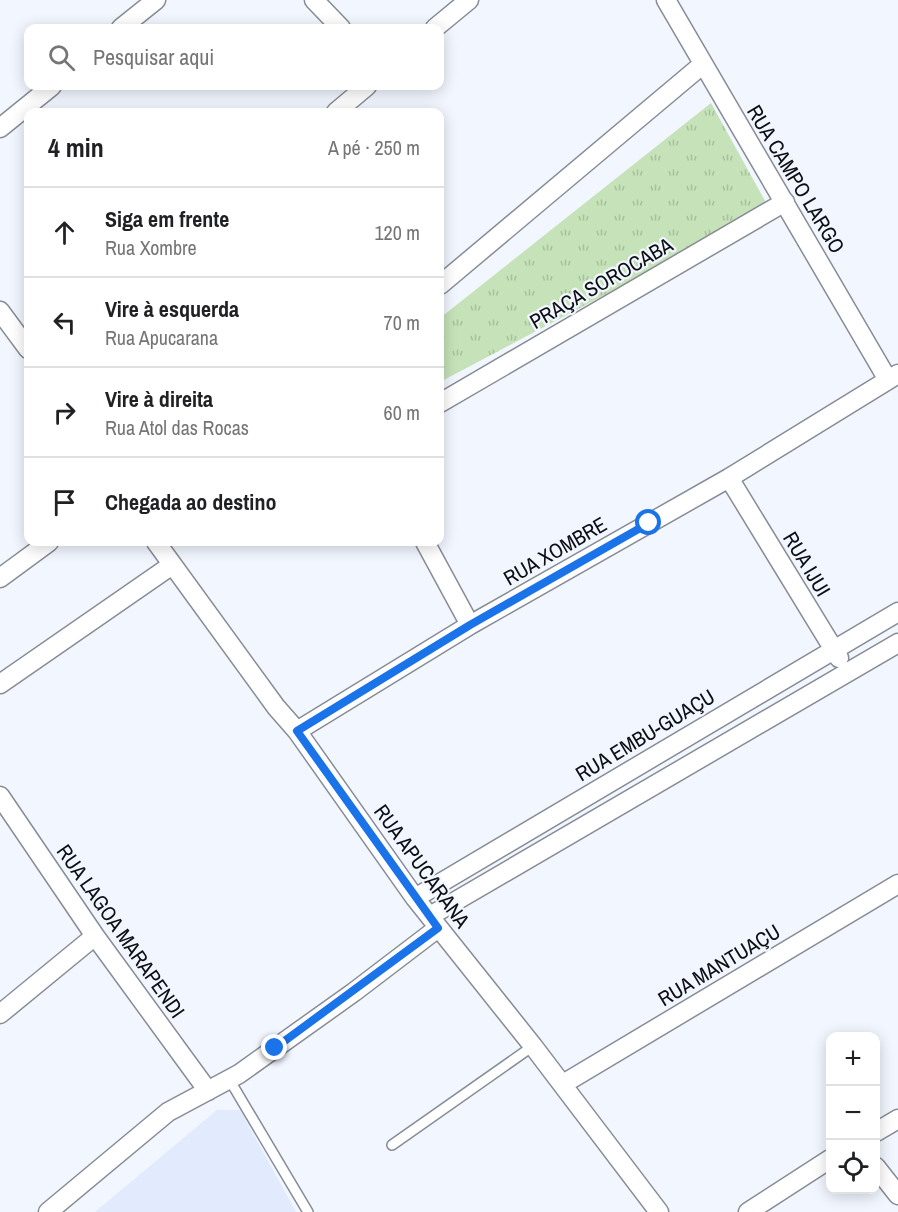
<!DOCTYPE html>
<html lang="pt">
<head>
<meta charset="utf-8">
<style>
  :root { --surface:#fff; --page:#f2f2f2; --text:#202124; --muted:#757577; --line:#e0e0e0 }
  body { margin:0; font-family:"Archivo Narrow",sans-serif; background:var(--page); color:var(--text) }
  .controls { position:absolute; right:18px; bottom:18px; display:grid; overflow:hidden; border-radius:12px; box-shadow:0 3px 15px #0003 }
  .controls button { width:54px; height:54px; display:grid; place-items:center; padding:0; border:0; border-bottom:2px solid var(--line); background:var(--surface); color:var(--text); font:30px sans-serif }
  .stop { position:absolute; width:18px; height:18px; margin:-14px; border:4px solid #1a73e8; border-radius:50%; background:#fff }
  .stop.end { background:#1a73e8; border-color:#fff; box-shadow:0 2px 6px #0008 }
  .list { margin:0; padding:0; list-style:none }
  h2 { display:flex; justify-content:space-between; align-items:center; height:78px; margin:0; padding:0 24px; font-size:26px }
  h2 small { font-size:20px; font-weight:400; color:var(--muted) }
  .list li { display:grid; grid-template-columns:39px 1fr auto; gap:18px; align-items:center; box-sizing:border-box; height:90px; padding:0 24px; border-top:2px solid var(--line) }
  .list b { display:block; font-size:22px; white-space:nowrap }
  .list p { margin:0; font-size:20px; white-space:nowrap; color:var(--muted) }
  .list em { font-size:20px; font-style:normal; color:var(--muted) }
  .icon { flex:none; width:33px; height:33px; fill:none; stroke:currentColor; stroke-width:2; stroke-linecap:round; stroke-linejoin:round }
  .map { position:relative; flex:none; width:898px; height:1212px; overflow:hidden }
  .search { position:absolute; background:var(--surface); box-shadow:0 3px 15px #0003; left:24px; top:24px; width:420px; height:66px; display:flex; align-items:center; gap:15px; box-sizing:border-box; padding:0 21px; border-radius:12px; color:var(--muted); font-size:22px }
  .panel { position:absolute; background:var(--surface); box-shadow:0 3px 15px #0003; left:24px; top:108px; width:420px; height:438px; border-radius:12px }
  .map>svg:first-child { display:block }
  .built { fill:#e2eafd }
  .grass { fill:url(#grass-tufts) }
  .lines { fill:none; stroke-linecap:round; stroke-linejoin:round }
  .service-casing { stroke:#878c96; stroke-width:12 }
  .minor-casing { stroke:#878c96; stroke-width:21 }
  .service { stroke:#fff; stroke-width:9 }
  .minor { stroke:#fff; stroke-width:18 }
  .route { stroke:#1a73e8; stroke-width:8 }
  .labels { text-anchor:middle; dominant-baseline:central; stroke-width:4.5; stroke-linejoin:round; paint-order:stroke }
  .street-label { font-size:21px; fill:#0d0f13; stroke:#f1f6ff }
</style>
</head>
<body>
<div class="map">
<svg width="898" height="1212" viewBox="0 0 898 1212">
  <defs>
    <pattern id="grass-tufts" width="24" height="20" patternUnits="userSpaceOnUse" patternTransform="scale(1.5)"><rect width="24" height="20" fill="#c5e2b8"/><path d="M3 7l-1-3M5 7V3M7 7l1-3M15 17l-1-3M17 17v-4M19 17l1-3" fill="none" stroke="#a8c19d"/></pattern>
  </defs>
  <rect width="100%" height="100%" fill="#f1f6ff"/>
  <path class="built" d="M 217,1110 L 240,1110 L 296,1212 L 95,1212 Z"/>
  <path class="grass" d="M 711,103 L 769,208 L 440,382 L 440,318 Z"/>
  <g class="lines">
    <defs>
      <path id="service" d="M 229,1079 L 308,1212
        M 392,1145 L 533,1046"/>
      <path id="minor" d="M 314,0 L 341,28
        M 666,0 L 888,380
        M 121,28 L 156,0
        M 435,28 L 469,0
        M 336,112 L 367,86
        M 0,128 L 52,86
        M 440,285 L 702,65
        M 0,311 L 28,349
        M 440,403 L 785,202
        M 729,478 L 839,658
        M 156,542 L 276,707 L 297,731 L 415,898 L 533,1046 L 659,1212
        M 425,542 L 470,625
        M 0,578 L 49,542
        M 0,684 L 172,565
        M 297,731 L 470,625 L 729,478 L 898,374
        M 0,796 L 95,936 L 208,1091
        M 415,898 L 898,612
        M 430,916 L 898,643
        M 0,1014 L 95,936
        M 563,1084 L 898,884
        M 876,1132 L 898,1119
        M 876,1167 L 898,1195
        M 48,1212 L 168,1112 L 239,1074 L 354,992 L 438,928
        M 748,1212 L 830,1159"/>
    </defs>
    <use href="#service" class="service-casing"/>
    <use href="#minor" class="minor-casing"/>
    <use href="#service" class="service"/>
    <use href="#minor" class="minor"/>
  </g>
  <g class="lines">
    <path class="route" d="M 275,1048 L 438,928 L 297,731 L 470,625 L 649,523"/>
  </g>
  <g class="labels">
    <g class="street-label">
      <text transform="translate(796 179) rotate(59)">RUA CAMPO LARGO</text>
      <text transform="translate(601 283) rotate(-30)">PRAÇA SOROCABA</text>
      <text transform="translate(555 551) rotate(-30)">RUA XOMBRE</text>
      <text transform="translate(807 564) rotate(59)">RUA IJUI</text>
      <text transform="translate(645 735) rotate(-31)">RUA EMBU-GUAÇU</text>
      <text transform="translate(422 866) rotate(54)">RUA APUCARANA</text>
      <text transform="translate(121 931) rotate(55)">RUA LAGOA MARAPENDI</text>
      <text transform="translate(719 965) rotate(-31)">RUA MANTUAÇU</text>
    </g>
  </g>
</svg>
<div class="controls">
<button>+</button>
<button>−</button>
<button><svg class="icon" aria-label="locate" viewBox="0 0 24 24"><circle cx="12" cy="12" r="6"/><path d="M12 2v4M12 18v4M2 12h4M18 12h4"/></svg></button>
</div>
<div class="stop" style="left:649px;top:523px"></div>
<div class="stop end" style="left:275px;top:1048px"></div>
<div class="search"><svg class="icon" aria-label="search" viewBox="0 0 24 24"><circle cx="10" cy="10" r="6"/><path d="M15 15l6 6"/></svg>Pesquisar aqui</div>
<section class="panel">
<h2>4 min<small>A pé · 250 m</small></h2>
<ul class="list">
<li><svg class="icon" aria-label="ahead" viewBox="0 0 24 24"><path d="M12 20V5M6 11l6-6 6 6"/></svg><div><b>Siga em frente</b><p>Rua Xombre</p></div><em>120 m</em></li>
<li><svg class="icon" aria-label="left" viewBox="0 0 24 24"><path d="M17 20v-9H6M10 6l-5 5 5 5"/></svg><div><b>Vire à esquerda</b><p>Rua Apucarana</p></div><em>70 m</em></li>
<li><svg class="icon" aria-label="right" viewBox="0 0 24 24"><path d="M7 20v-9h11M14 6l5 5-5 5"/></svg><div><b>Vire à direita</b><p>Rua Atol das Rocas</p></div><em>60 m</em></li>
<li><svg class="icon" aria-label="arrive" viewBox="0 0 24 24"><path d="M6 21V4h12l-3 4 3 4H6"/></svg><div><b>Chegada ao destino</b></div></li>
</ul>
</section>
</div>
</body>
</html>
